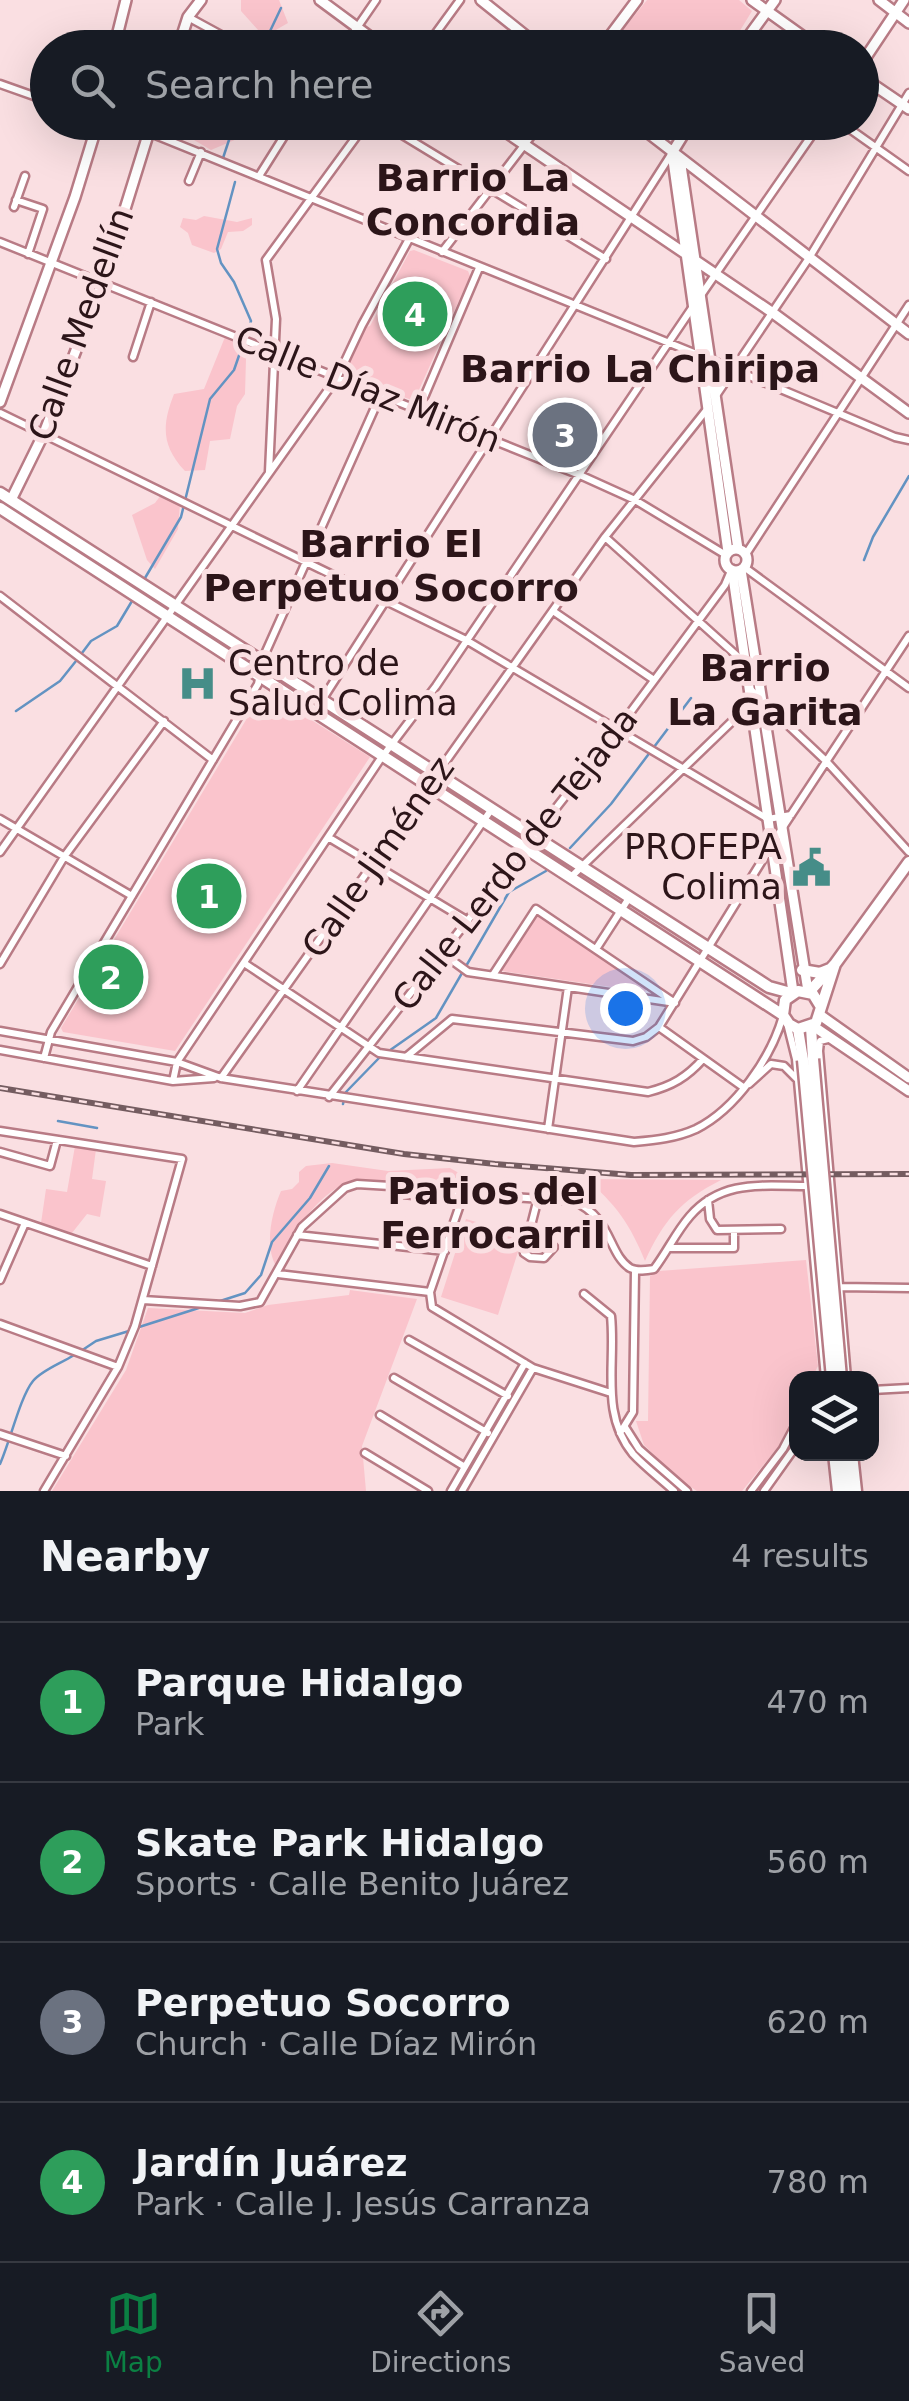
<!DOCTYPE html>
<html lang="en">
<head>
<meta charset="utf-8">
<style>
  :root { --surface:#171b24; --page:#20242c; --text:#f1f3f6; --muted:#9ea1a6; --line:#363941; --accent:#0b8043 }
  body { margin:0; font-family:"DejaVu Sans",sans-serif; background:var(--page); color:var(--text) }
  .controls { position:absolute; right:30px; bottom:30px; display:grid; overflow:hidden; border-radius:20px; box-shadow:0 10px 40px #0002 }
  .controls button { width:90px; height:90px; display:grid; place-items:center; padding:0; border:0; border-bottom:2px solid var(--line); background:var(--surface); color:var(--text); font:50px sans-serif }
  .you { position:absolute; left:625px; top:1008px; width:35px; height:35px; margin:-25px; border:8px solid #fff; border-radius:50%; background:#1a73e8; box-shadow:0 0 0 15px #1a73e833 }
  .badge { display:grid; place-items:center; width:65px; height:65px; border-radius:50%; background:var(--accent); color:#fff; font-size:32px; font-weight:700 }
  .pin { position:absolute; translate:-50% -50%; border:5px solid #fff; box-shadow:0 2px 10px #0006 }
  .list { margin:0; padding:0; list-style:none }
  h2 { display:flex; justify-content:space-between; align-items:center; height:130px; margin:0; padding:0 40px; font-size:42px }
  h2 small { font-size:32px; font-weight:400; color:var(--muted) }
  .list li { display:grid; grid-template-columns:65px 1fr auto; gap:30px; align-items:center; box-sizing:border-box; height:160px; padding:0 40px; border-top:2px solid var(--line) }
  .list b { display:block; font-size:38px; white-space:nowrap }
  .list p { margin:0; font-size:32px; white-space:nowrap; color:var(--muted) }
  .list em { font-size:32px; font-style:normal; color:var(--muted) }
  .icon { flex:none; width:55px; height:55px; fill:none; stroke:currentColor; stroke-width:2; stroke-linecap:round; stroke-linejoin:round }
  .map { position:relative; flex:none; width:909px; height:1491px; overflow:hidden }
  .search { position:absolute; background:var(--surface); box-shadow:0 10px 40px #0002; left:30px; right:30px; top:30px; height:110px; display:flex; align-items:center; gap:25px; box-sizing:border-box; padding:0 35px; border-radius:55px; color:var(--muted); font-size:38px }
  .sheet { height:770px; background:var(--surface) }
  nav { display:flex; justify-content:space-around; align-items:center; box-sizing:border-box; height:140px; border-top:2px solid var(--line); background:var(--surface); font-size:28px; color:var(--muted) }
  nav a { display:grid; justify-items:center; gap:5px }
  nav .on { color:var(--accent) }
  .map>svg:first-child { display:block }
  .green { fill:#fac4cc }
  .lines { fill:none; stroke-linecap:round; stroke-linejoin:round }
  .stream { stroke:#6393c2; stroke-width:2.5 }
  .street-casing { stroke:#b87b85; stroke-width:11 }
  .secondary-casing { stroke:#b87b85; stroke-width:14 }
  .primary-casing { stroke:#b87b85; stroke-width:15 }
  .street { stroke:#fff; stroke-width:6 }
  .secondary { stroke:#fff; stroke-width:9 }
  .primary { stroke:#fff; stroke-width:10 }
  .rail-casing { stroke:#745c60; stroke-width:6 }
  .rail { stroke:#fadfe2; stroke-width:2.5; stroke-dasharray:8; stroke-linecap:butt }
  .primary-bridge-casing { stroke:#b87b85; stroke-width:15; stroke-linecap:butt }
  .primary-bridge { stroke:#fff; stroke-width:10 }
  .labels { text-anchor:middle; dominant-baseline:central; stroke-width:10; stroke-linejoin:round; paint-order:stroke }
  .street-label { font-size:35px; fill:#2c1519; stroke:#fadfe2 }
  .poi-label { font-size:35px; fill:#2c1519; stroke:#fadfe2; text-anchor:start }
  .neighbourhood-label { font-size:38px; font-weight:bold; fill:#2c1519; stroke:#fadfe2 }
</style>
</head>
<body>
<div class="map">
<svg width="909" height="1491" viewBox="0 0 909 1491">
  <rect width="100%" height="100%" fill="#fadfe2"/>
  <path class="green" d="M 241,0 L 279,0 L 288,23 L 274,31 L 259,31 L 241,11 Z
    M 647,0 L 739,0 L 752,11 L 730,47 L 678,47 L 679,41 L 673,38 L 667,40 L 667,47 L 609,47 Z
    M 196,123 L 196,122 L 247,123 L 244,136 L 211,150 L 194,140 Z
    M 204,216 L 237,222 L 252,218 L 252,225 L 243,231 L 228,232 L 221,249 L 214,253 L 192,245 L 188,233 L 180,227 L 183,218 L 196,220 Z
    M 414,250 L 468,271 L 470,276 L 414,401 L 342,373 L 364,328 L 370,326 L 410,251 Z
    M 225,337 L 250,347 L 246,359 L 245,394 L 237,406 L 230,439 L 210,441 L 205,470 L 185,471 C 161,445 162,425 174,394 L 204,389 Z
    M 161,495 L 180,504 L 178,529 L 155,569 L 147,560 L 132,515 L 155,503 Z
    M 264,690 L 370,757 L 175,1051 L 63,1032 L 61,1028 Z
    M 537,914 L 647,988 L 645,992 L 502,971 Z
    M 75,1146 L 96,1149 L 92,1179 L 106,1181 L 100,1217 L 87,1214 L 72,1233 L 41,1223 L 46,1189 L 67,1192 Z
    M 332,1163 L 388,1171 L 450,1168 L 466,1177 L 471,1184 L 462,1188 L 449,1182 C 421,1189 391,1179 362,1180 C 325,1180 290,1236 276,1266 C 264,1245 272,1212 281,1191 L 292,1189 L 299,1182 L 299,1172 L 306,1166 Z
    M 585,1179 L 720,1180 L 721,1180 C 680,1201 664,1220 645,1261 C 631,1226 615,1202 585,1179 Z
    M 466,1219 L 523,1236 L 498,1315 L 441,1297 Z
    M 806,1260 L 818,1366 L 812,1378 L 796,1378 L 796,1410 L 779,1446 L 742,1491 L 697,1491 L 680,1480 L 644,1445 L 636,1421 L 648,1421 L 650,1276 L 659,1271 Z
    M 350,1290 L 417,1299 L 362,1446 L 366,1491 L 52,1491 L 126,1370 L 148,1308 L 245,1313 L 268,1305 L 349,1295 Z"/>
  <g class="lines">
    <path class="stream" d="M 262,48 L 281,8
      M 223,158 L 235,122
      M 864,560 L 873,537 L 909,476
      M 145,578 L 181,517 L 210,399 L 234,370 L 251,321 L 234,282 L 221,263 L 217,249 L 235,182
      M 82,653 L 91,641 L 117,626 L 132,601
      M 16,711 L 60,681 L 76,661
      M 570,848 L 611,804 L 691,698
      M 386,1053 L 436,1018 L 509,892 L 546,871
      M 343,1104 L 346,1092 L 380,1057
      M 58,1121 L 97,1128
      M 217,1302 L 245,1293 L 261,1275 L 272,1242 L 310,1198 L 329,1166
      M 136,1328 L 205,1306
      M 81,1351 L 96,1341 L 129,1331
      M 0,1464 C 10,1442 20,1397 33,1381 C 42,1370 62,1363 74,1355"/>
    <defs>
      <path id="street" d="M 188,17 L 245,48
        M 343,48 L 376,0
        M 425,48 L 460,0
        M 0,84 L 48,101
        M 123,122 L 699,355
        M 381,122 L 606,259
        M 840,122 L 909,171
        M 259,176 L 293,122
        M 189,181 L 201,152
        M 16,200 L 43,209 L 28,254
        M 14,207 L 25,176
        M 0,242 L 582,476 L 635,500 L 726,555
        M 442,252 L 542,122
        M 699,298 L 821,122
        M 133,357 L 151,302
        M 711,360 L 895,437 L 909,440
        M 715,397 L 809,258 L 909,93
        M 419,409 L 479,268
        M 0,413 L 466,640 L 768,819 L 791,815
        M 269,472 L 276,319 L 266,260 L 367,122
        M 605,537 L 745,663
        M 746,554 L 909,305
        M 744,567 L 909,688
        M 0,596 L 213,760
        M 553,611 L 654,680
        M 749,688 L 827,762 L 909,852
        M 315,711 L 672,153
        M 0,819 L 132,896
        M 328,837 L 468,921
        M 0,852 L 338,376 L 362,325 L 409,239
        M 571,877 L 751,703 L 761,699
        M 596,949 L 629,898
        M 442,953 L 468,972 L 669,1002
        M 244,963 L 379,1053 L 648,1092 C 672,1086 687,1077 703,1059
        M 0,964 L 64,857 L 164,721
        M 493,975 L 536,909 L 675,1003
        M 659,1027 L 743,1087
        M 788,1027 L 796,1059 L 825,1378
        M 0,1031 L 177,1062 L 221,1078 L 634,1142 C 656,1140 676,1138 696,1129 C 736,1109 771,1058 783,1016
        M 828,1039 L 820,1041 L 819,1051 L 847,1378
        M 0,1050 L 173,1081 L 214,1078
        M 406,1057 L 452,1019 L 633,1041 L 646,1037 L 659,1027 L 781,830 L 909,636
        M 44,1058 L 51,1032 L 258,684 L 264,656 L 381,394
        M 221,1078 L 605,537 L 708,408
        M 173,1081 L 177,1062 L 379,761 L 436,686 L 692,308
        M 749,1084 L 771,1064 L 784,1066 L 797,1079
        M 297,1091 L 491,810
        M 329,1097 L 618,729 L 725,585 L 731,571
        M 548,1129 L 568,987
        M 0,1131 L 182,1159 L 135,1326 L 118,1367 L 44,1491
        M 0,1152 L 50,1166 L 57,1140
        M 538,1198 L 524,1253 L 530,1257 L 544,1258 L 554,1247
        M 708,1200 L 710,1219 L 717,1230 L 781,1229
        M 0,1214 L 152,1266
        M 297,1235 L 445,1251
        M 671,1248 L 734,1248 L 734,1230
        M 278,1274 L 430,1292
        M 0,1280 L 25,1223
        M 839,1287 L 909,1288
        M 430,1292 L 432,1307 L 533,1368 L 611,1393
        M 430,1292 L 464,1193
        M 584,1294 L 611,1316 C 616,1364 600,1414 633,1454 C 645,1467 661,1479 674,1491
        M 143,1300 L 240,1306 L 260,1302 L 302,1227 L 345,1188 L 357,1184 L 390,1186 L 403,1194 L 413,1195 L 421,1191 L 573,1201 C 612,1217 608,1254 630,1268 C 637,1272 646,1270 654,1269 C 667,1252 676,1232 690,1216 C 722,1179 763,1186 808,1186
        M 0,1324 L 118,1367
        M 409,1340 L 508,1396
        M 394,1378 L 488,1433
        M 872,1390 L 909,1388
        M 380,1415 L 465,1467
        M 625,1427 L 639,1449 L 687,1491
        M 620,1433 L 633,1412 L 635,1271
        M 0,1434 L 66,1456
        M 365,1453 L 428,1491
        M 832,1454 L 836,1491
        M 854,1454 L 858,1491
        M 451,1491 L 525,1363
        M 462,1491 L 533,1368
        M 751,1491 L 783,1449 L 796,1424
        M 764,1491 L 796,1446"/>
      <path id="secondary" d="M 320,0 L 385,48
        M 481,0 L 541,48
        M 752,0 L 819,48
        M 879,0 L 909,23
        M 114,48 L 126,0
        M 178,48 L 188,17 L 201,0
        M 601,48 L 637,0
        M 740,48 L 775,0
        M 862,63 L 904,0
        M 862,77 L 909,109
        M 491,122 L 773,313 L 909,413
        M 634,122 L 909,334
        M 672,153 L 728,552
        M 672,153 L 691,122
        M 680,159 L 738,549
        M 0,402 L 75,197 L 98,122
        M 11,500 L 44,433 L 102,283 L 152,122
        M725 560a11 11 0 1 1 22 0a11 11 0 1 1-22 0Z
        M 732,570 L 793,992
        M 741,570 L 808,991
        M 820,1015 L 909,1078
        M 813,1026 L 909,1091"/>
      <path id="primary" d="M 0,493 L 769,987 L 791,993
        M 0,508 L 783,1015
        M 802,970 L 820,973 L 830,969
        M 809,992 L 835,964 L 909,862
        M 821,1007 L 813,994 L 798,991 L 785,1000 L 783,1015 L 789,1024 L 798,1029 L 816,1023 L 835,964
        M 811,1027 L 813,1059
        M 798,1029 L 803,1060
        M 839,1454 L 843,1491
        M 848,1454 L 851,1491"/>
    </defs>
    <use href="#street" class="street-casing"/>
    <use href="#secondary" class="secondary-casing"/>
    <use href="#primary" class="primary-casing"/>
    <use href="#street" class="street"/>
    <use href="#secondary" class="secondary"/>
    <use href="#primary" class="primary"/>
    <defs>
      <path id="rail" d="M 0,1088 L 404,1154 L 495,1164 L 631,1175 L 909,1174"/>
    </defs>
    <use href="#rail" class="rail-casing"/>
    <use href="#rail" class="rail"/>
    <defs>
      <path id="primary-bridge" d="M 813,1059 L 841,1378
        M 803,1060 L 832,1378"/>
    </defs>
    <use href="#primary-bridge" class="primary-bridge-casing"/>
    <use href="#primary-bridge" class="primary-bridge"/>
  </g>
  <defs>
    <symbol id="hospital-bare" viewBox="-9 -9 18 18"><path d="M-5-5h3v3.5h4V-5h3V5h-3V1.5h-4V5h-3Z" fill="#468d88" stroke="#fadfe2" stroke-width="2.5" paint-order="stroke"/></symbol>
    <symbol id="civic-bare" viewBox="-9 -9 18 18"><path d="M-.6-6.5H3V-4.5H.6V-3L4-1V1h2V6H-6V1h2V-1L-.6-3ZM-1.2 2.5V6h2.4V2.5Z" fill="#468d88" stroke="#fadfe2" stroke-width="2.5" paint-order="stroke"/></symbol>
  </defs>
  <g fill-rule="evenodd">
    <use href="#hospital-bare" x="170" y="656" width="55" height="55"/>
    <use href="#civic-bare" x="784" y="840" width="55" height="55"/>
  </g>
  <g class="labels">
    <g class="street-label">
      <text transform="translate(81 324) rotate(-70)">Calle Medellín</text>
      <text transform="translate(368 389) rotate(22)">Calle Díaz Mirón</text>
      <text transform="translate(378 857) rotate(-55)">Calle Jiménez</text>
      <text transform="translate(515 859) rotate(-52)">Calle Lerdo de Tejada</text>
    </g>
    <g class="poi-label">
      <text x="228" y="663">Centro de<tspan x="228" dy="40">Salud Colima</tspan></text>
      <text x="782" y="847" text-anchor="end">PROFEPA<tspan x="782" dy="40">Colima</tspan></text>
    </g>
    <g class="neighbourhood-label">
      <text x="473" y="178">Barrio La<tspan x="473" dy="44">Concordia</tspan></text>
      <text x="640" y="369">Barrio La Chiripa</text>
      <text x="391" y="544">Barrio El<tspan x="391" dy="44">Perpetuo Socorro</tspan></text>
      <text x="765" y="668">Barrio<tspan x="765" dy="44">La Garita</tspan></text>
      <text x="493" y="1191">Patios del<tspan x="493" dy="44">Ferrocarril</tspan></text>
    </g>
  </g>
</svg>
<div class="controls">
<button><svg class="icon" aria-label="layers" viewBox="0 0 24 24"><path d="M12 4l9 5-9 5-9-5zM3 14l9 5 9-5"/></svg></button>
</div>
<div class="you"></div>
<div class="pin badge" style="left:209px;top:896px;background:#2e9e5b">1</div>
<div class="pin badge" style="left:111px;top:977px;background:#2e9e5b">2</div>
<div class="pin badge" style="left:565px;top:435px;background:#6b7280">3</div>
<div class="pin badge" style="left:415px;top:314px;background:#2e9e5b">4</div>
<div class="search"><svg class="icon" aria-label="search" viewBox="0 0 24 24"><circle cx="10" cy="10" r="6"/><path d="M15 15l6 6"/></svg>Search here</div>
</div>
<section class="sheet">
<h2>Nearby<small>4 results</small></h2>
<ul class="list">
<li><span class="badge" style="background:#2e9e5b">1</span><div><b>Parque Hidalgo</b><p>Park</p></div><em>470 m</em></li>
<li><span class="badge" style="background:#2e9e5b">2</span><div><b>Skate Park Hidalgo</b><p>Sports · Calle Benito Juárez</p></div><em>560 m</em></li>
<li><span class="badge" style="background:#6b7280">3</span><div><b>Perpetuo Socorro</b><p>Church · Calle Díaz Mirón</p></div><em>620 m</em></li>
<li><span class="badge" style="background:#2e9e5b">4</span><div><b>Jardín Juárez</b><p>Park · Calle J. Jesús Carranza</p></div><em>780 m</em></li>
</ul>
</section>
<nav>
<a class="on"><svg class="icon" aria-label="map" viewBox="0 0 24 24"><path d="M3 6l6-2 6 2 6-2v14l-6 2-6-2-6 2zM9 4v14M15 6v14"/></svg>Map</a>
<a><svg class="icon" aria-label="directions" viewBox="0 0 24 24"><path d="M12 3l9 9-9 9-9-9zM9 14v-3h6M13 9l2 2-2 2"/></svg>Directions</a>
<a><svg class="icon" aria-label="saved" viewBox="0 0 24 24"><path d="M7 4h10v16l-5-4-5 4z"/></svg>Saved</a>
</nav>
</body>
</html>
